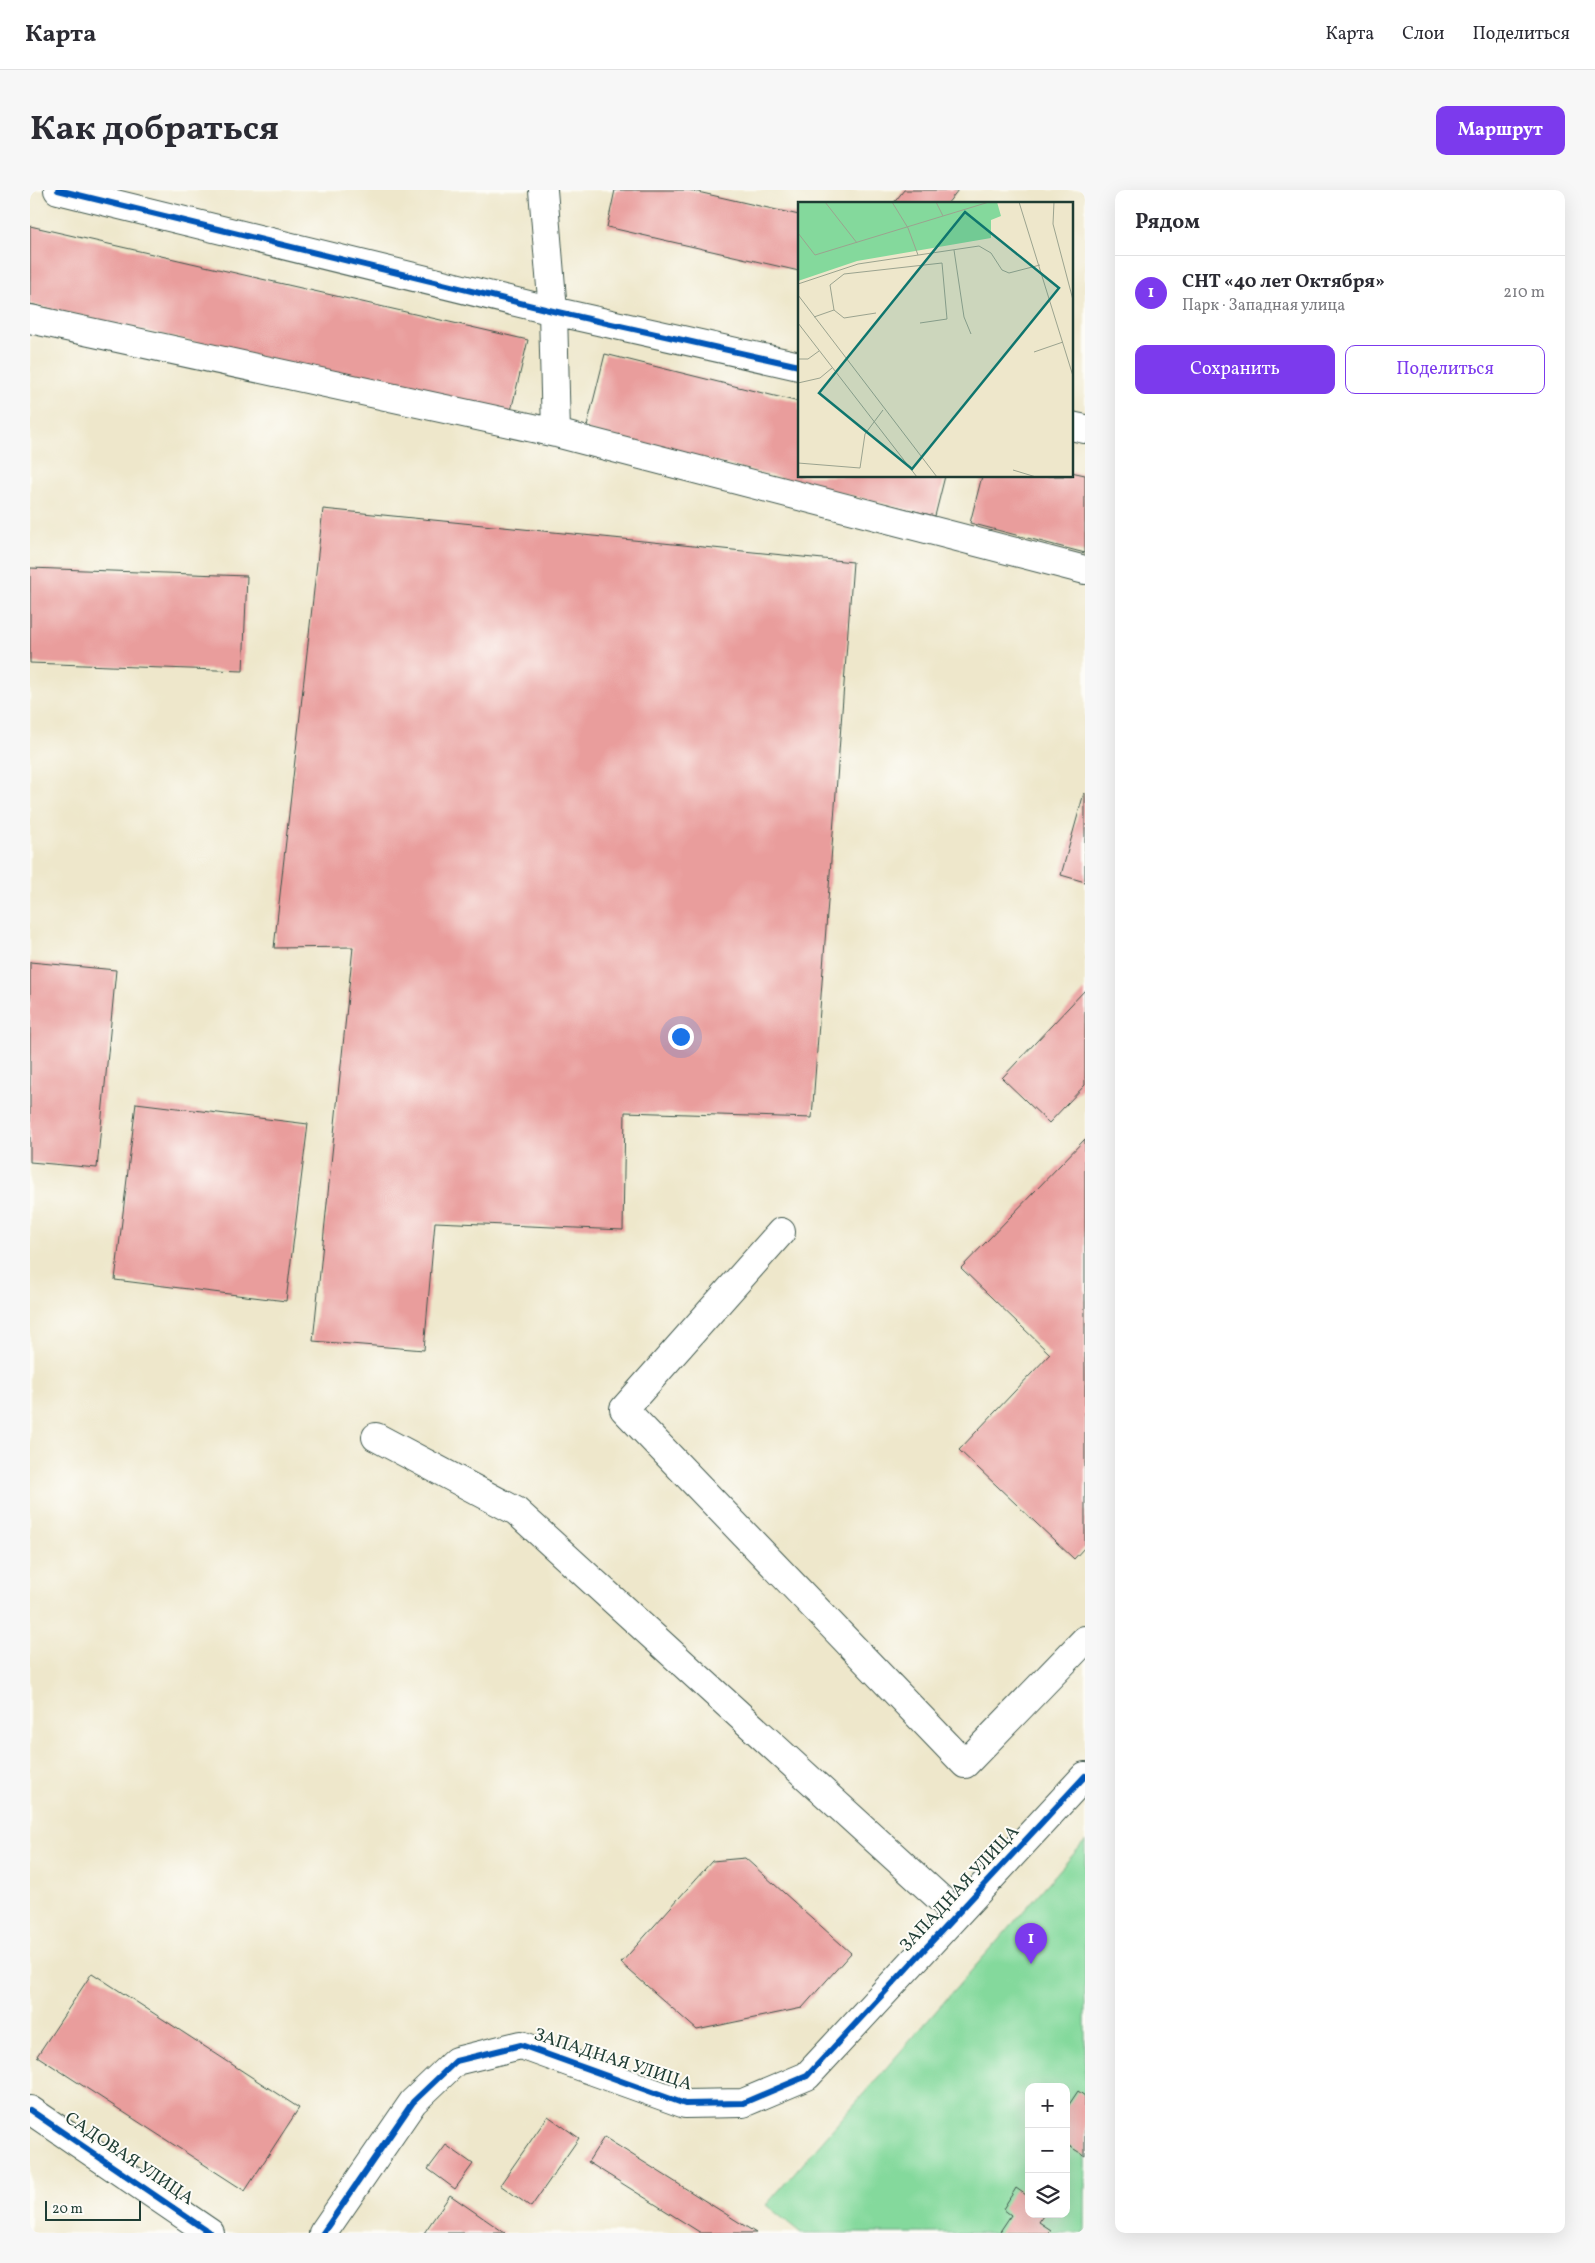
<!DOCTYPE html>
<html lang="ru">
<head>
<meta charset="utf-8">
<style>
  :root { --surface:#fff; --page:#f7f7f7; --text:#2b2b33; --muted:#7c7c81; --line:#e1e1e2; --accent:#7c3aed }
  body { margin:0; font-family:Vollkorn,serif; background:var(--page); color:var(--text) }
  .controls { position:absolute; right:15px; bottom:15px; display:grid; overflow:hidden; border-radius:10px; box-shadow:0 5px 20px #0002 }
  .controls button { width:45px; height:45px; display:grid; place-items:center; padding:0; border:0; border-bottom:1px solid var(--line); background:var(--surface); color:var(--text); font:25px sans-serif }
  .scale { position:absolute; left:15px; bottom:12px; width:96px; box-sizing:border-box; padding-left:5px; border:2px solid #1f3d34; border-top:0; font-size:14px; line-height:18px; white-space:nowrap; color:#1f3d34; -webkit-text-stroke:4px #fdfcf7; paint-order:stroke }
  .you { position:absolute; left:650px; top:846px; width:18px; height:18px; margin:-12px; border:4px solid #fff; border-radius:50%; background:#1a73e8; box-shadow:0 0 0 8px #1a73e833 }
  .badge { display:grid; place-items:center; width:32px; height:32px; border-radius:50%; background:var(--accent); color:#fff; font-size:16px; font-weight:700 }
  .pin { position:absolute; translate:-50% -41px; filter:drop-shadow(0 1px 2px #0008) }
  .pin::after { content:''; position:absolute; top:26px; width:18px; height:15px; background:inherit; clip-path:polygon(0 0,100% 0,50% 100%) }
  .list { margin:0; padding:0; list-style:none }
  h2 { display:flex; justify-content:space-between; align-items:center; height:65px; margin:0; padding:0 20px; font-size:21px }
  h2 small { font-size:16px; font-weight:400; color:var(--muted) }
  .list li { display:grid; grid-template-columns:32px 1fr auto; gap:15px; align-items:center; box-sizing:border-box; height:75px; padding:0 20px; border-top:1px solid var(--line) }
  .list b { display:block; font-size:19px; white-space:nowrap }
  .list p { margin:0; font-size:16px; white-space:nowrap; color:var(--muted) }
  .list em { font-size:16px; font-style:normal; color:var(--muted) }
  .actions { display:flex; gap:10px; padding:15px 20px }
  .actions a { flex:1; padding:11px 0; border:1px solid var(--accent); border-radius:10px; text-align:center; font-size:18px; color:var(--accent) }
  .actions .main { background:var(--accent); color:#fff }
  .icon { flex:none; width:28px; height:28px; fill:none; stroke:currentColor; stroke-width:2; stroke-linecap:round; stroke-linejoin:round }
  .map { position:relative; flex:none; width:1055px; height:2043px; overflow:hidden; border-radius:10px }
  header { display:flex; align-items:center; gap:30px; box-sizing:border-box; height:70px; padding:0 25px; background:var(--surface); border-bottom:1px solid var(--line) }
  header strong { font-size:24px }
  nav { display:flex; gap:28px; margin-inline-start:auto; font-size:18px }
  .intro { display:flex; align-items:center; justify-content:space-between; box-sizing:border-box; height:120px; padding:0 30px }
  h1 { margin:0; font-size:35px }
  .button { padding:12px 22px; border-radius:10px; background:var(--accent); color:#fff; font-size:18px; font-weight:700 }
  main { display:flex; gap:30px; padding:0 30px }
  aside { flex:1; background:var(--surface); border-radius:10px; box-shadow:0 5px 20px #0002 }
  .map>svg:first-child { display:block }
  .green { fill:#84d99c; stroke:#528b68; fill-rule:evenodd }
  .building { fill:#e99d9c }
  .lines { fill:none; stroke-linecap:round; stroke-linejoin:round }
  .minor-casing { stroke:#3e564b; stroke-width:30 }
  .minor { stroke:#fff; stroke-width:28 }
  .cycleway-casing { stroke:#fdfcf7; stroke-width:9 }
  .cycleway { stroke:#0057b8; stroke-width:6 }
  .labels { text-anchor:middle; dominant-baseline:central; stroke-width:4; stroke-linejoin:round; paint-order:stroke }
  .street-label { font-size:18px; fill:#1f3d34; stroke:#fdfcf7 }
  .inset-road { fill:none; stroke:#9ba38f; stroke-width:1 }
  .view { fill:#0f766e; fill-opacity:0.15; stroke:#0f766e; stroke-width:2.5 }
  .inset-edge { fill:none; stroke:#1f3d34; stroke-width:2.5 }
</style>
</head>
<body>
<header>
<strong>Карта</strong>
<nav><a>Карта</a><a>Слои</a><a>Поделиться</a></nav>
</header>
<div class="intro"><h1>Как добраться</h1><a class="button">Маршрут</a></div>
<main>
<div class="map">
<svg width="1055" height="2043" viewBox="0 0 1055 2043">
  <rect width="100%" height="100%" fill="#fdfcf7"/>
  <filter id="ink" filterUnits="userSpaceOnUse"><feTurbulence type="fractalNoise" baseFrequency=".02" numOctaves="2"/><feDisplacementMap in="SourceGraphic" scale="10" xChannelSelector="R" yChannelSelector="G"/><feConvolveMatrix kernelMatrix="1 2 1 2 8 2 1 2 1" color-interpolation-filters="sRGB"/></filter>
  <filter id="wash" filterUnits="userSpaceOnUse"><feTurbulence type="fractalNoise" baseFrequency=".0096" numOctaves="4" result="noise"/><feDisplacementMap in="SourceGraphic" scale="20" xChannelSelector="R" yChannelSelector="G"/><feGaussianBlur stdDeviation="1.12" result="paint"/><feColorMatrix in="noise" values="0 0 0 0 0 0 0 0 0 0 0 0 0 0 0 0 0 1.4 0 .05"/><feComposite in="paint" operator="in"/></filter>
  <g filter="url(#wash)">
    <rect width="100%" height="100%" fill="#eee7cb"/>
    <path class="green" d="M 1055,1651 L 1055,2043 L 771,2043 L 736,2015 ZM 999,1897 L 1036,1897 L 1036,2024 L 999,2024 Z"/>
    <g id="blocks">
      <path class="building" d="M 585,0 L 659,0 L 769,25 L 769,81 L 577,37 Z
        M 874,0 L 928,0 L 917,14 L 863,14 Z
        M 0,36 L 498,150 L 480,225 L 0,114 Z
        M 575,164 L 769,212 L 769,286 L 915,286 L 905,326 L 556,240 Z
        M 1041,282 L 1055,285 L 1055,363 L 940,333 L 952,286 L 1041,286 Z
        M 293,319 L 823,372 L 782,928 L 595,922 L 593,1040 L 405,1032 L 394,1160 L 283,1151 L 323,757 L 244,758 Z
        M 0,378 L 217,386 L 213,481 L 0,473 Z
        M 1054,603 L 1055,603 L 1055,692 L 1031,685 Z
        M 0,772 L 86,780 L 67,978 L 0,972 Z
        M 1055,800 L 1055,895 L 1019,933 L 972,888 Z
        M 106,913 L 278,934 L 256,1111 L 85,1090 Z
        M 1055,949 L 1055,1357 L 1044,1369 L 929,1260 L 1020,1164 L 931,1078 Z
        M 715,1668 L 821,1763 L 772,1818 L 667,1840 L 591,1773 L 682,1671 Z
        M 62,1783 L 269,1918 L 215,2001 L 7,1866 Z
        M 1048,1901 L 1055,1906 L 1055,1966 L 1036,1954 L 1036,1919 Z
        M 518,1926 L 549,1948 L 501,2017 L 470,1995 Z
        M 574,1947 L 726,2043 L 671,2043 L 558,1972 Z
        M 416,1955 L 443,1974 L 425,1999 L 398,1979 Z
        M 986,1998 L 999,2007 L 999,2024 L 1014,2024 L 1009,2032 L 1021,2040 L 1019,2043 L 969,2043 L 981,2025 L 973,2019 Z
        M 420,2005 L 475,2043 L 394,2043 Z"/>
    </g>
  </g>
  <g filter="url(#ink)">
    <use href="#blocks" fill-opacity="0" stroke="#3e564b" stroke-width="1"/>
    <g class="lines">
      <defs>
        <path id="minor" d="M 28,0 L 523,121 L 769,176
          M 513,0 L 523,121 L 526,243
          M 0,129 L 526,243 L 1055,380
          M 1041,236 L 1055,239
          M 751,1042 L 594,1219 L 935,1574 L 1055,1450
          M 346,1247 L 486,1321 L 927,1724
          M 0,1920 L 180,2043
          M 293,2043 L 383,1912 L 426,1871 L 491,1855 L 655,1914 L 713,1913 L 777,1886 L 1055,1586"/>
      </defs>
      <use href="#minor" class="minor-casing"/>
      <use href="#minor" class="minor"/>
      <defs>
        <path id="cycleway" d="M 28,0 L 523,121 L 769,176
          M 0,1920 L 180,2043
          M 293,2043 L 383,1912 L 426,1871 L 491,1855 L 655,1914 L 713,1913 L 777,1886 L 1055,1586"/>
      </defs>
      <use href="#cycleway" class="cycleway-casing"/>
      <use href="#cycleway" class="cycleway"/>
    </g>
  </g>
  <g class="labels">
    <g class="street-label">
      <text transform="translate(930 1699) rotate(-47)">ЗАПАДНАЯ УЛИЦА</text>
      <text transform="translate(583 1870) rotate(18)">ЗАПАДНАЯ УЛИЦА</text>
      <text transform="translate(99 1969) rotate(34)">САДОВАЯ УЛИЦА</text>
    </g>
  </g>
  <g transform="translate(768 12)">
    <rect width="275" height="275" fill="#eee7cb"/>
    <path d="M 0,0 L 199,0 L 203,14 L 193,18 L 193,36 L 59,59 L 0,79 Z" fill="#84d99c"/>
    <path class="inset-road" d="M 27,0 L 59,41M 94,0 L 110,26 L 120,53M 138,0 L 145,14M 221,0 L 275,174M 256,0 L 255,22 L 275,98M 0,31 L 17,53 L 191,0M 156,48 L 166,115 L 173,132M 0,82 L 60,62 L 181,44 L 193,51 L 204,68 L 211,71 L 242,63M 0,93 L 139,275M 36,108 L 46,116 L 78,111M 16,115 L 36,108 L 32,83 L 46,72 L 144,61 L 149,117 L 122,121M 0,121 L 119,275M 236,150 L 265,140M 0,157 L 10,157 L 21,149M 0,181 L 22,176 L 34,166M 0,261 L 62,266 L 67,232 L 85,208M 215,268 L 238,275"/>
    <path class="view" d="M 167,10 L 261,86 L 114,267 L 21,191 Z"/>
    <rect width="275" height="275" class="inset-edge"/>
  </g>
</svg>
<div class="controls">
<button>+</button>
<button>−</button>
<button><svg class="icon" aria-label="layers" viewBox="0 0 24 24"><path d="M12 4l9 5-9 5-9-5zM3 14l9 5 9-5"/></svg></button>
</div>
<div class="scale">20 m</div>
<div class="you"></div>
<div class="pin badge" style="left:1001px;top:1774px">1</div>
</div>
<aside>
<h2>Рядом<small></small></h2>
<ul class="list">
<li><span class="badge">1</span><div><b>СНТ «40 лет Октября»</b><p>Парк · Западная улица</p></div><em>210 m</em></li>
</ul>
<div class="actions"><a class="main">Сохранить</a><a>Поделиться</a></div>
</aside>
</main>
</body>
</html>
